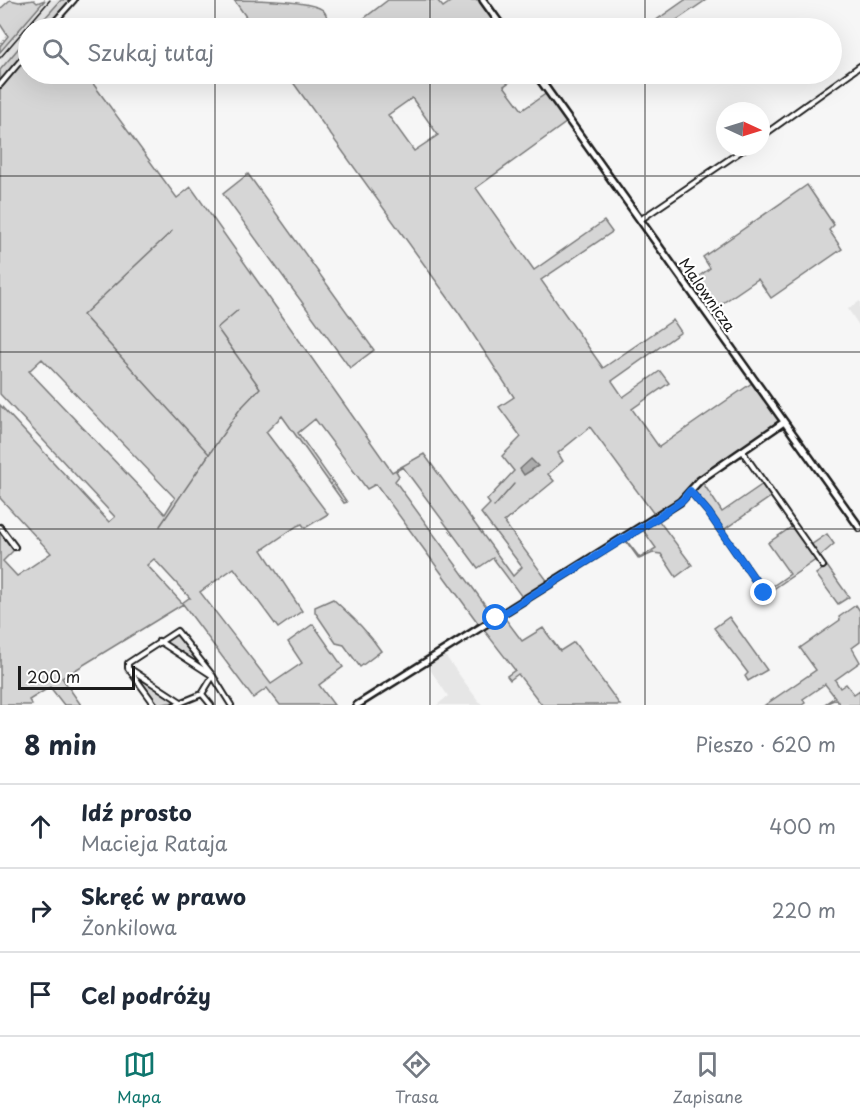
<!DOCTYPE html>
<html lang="pl">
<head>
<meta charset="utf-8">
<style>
  :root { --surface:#fff; --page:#f6f6f7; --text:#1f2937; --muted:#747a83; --line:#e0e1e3; --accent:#0f766e }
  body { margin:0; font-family:"Playpen Sans",sans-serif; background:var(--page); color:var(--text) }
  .compass { position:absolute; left:716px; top:102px; width:54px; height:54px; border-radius:50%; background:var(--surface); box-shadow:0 6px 24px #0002; rotate:94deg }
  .scale { position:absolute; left:18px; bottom:15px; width:117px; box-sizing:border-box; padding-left:6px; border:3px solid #1c1c1c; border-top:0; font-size:16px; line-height:21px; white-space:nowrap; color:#1c1c1c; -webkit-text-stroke:4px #fff; paint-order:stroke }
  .stop { position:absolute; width:18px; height:18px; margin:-14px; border:4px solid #1a73e8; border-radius:50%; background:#fff }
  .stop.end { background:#1a73e8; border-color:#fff; box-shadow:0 2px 6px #0008 }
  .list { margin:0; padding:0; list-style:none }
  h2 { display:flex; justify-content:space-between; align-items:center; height:78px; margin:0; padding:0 24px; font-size:26px }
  h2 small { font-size:20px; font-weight:400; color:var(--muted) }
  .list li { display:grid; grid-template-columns:39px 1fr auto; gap:18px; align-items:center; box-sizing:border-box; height:84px; padding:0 24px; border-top:2px solid var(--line) }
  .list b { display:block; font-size:22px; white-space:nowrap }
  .list p { margin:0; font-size:20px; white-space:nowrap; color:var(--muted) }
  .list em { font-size:20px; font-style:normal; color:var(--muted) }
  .icon { flex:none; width:33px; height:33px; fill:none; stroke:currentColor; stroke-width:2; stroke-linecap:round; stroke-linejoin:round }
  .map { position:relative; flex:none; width:860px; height:705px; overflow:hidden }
  .search { position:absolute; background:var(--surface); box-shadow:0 6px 24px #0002; left:18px; right:18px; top:18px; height:66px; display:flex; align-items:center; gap:15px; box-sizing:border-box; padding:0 21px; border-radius:33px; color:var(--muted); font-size:22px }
  .sheet { height:330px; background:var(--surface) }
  nav { display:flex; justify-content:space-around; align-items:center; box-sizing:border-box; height:84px; border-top:2px solid var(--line); background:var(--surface); font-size:16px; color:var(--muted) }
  nav a { display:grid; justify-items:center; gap:3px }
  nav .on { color:var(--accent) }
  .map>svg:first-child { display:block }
  .built { fill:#e6e6e6 }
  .green { fill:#d6d6d6; stroke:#797979; stroke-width:1.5; fill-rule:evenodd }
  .water { fill:#acacac; stroke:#727272; stroke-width:1.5 }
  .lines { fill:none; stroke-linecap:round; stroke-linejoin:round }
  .stream { stroke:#727272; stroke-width:1.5 }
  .street-casing { stroke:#1c1c1c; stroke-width:8 }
  .secondary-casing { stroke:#1c1c1c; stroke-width:10 }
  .street { stroke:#fff; stroke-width:4 }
  .secondary { stroke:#fff; stroke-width:5 }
  .rail { stroke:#1c1c1c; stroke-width:1.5 }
  .route { stroke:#1a73e8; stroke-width:8 }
  .grid { fill:none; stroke:#1c1c1c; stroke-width:1.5; stroke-opacity:0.55 }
  .labels { text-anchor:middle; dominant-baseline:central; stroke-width:4.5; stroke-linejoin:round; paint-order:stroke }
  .street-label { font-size:15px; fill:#1c1c1c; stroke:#fff }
</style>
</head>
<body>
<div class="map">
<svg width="860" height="705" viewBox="0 0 860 705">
  <rect width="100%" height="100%" fill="#f6f6f6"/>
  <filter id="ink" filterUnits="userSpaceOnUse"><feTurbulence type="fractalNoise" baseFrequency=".0167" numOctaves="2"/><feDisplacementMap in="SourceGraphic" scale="12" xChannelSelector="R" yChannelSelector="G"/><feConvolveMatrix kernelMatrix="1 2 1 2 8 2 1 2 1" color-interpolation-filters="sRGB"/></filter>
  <g filter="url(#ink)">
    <path class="built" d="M 45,0 L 61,0 L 36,28 L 28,28 L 28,37 L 0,70 L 0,52 Z
      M 860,301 L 860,327 L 848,309 Z
      M 444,654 L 477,699 L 482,705 L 437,705 L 448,696 L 427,665 Z"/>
    <path class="green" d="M 10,0 L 19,2 L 34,0 L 37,3 L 45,0 L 0,52 L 0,46 L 8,36 L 0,24 L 0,9 Z
      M 61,0 L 72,0 L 47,28 L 36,28 Z
      M 234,0 C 256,0 308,0 323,10 C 328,15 328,22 328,28 L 254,28 Z
      M 388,0 L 437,0 L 443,7 L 453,0 L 481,0 L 501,28 L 362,28 L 358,23 Z
      M 685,0 L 706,0 L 665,28 L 645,28 Z
      M 28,37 L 28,50 L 0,83 L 0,70 Z
      M 28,54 L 28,74 L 86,74 L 177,198 L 191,187 L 392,472 L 424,454 L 513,576 L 522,567 L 481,513 L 490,504 L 487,500 L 514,471 L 502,456 L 521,437 L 499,407 L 514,397 L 459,313 L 287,74 L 521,74 L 504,86 L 522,110 L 547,93 L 567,122 L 476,188 L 534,270 L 604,221 L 612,232 L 541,280 L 603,368 L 673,320 L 681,332 L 612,381 L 623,397 L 660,371 L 669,383 L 632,409 L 659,447 L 752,383 L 779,417 L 778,422 L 735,454 L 679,501 L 648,521 L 647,519 L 654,514 L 590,427 L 558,453 L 563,461 L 548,474 L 554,481 L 504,522 L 549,583 L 505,611 L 502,610 L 522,597 L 493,558 L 478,568 L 403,467 L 396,471 L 399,476 L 395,481 L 494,617 L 465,635 L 478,623 L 376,484 L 367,489 L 315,419 L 298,433 L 347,502 L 344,503 L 282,416 L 266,432 L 328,514 L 305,528 L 302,524 L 297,526 L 262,550 L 302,611 L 278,628 L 234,568 L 200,592 L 271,684 L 302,663 L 288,642 L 313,624 L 343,667 L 319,685 L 334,705 L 280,705 L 267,688 L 253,698 L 183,604 L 62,678 L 81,705 L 64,705 L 50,687 L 29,700 L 32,705 L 0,705 L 0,529 L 13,544 L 13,551 L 3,561 L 17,576 L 51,553 L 0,498 L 0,405 L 109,522 L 115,517 L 0,394 L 0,87 ZM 412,98 L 438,135 L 414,151 L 388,115 ZM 42,359 L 175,498 L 165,514 L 29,371 ZM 154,559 L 190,598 L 189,598 L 182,603 L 147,565 Z
      M 248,174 L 374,350 L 350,368 L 223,194 Z
      M 807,185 L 834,225 L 829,230 L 842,249 L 771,298 L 758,279 L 711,311 L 690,283 L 710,268 L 703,257 Z
      M 701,480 L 722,512 L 763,484 L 772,496 L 725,529 L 724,536 L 694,493 Z
      M 664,515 L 666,516 L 659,521 L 692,565 L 676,577 L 661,554 L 653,553 L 639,559 L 626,541 L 627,537 L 634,535 L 626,540 L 640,558 L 656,548 L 643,530 L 637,532 Z
      M 793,526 L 817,559 L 769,592 L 767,590 L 790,574 L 768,543 Z
      M 827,534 L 834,544 L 819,557 L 811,545 Z
      M 827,566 L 849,597 L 838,604 L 816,574 Z
      M 333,599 C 352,617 366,629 381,651 L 360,667 L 344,645 L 336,643 L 315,612 L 315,607 Z
      M 856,605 L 860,611 L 860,642 L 852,648 L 860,662 L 835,680 L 840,688 L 846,684 L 854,694 L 860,690 L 860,705 L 840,705 L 836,699 L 823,705 L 835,697 L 825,684 L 803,699 L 805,703 L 802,705 L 765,705 L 816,670 L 800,648 L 840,620 L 839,617 Z
      M 513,610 L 504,617 L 522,641 L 543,628 L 560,651 L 574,642 L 620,705 L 542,705 L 518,674 L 510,680 L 507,676 L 515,670 L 484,630 L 477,632 Z
      M 729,617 L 767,670 L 748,681 L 745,676 L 748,673 L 714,628 Z
      M 177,633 L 204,667 L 204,668 L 165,643 Z
      M 140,677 L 174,699 L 175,702 L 157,705 L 138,679 Z"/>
    <path class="water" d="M 531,459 L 538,466 L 524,475 L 520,469 Z"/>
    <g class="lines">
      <path class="stream" d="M 172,231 L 83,315 L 209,454
        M 494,507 L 514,484
        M 160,526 L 240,409 L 260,388 L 217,328 L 238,310"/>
      <defs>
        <path id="street" d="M 49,28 L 74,0
          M 0,85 L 28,52
          M 761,137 L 860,66
          M 640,220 L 747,147
          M 742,451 L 823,566
          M 690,491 L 708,512 L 764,593
          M 0,527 L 15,547
          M 159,641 L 213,676 L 231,705
          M 132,670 L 181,702
          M 202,694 L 211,705
          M 155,705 L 128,668 L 128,663 L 177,631 L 213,676 L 202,694 L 175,705"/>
        <path id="secondary" d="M 483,0 L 503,28
          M 536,74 L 860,528
          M 357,705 L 680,502 L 700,480 L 784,422"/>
      </defs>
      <use href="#street" class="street-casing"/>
      <use href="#secondary" class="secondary-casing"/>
      <use href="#street" class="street"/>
      <use href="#secondary" class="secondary"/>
      <path class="rail" d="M 0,58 L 50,0"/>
    </g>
  </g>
  <g class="lines" filter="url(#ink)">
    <path class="route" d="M 496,618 L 657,518 L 683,500 L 690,491 L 708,512 L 764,593"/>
  </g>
  <path class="grid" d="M 215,0 L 215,28M 430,0 L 430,28M 645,0 L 645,28M 215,74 L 215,705M 430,74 L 430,705M 645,74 L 645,705M 0,176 L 860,176M 0,352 L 860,352M 0,529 L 860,529"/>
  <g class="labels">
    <g class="street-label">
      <text transform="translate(708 294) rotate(55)">Malownicza</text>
    </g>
  </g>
</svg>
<svg class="compass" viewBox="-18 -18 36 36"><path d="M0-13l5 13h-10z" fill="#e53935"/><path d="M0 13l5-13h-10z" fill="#747a83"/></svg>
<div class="scale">200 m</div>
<div class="stop" style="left:496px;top:618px"></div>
<div class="stop end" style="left:764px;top:593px"></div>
<div class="search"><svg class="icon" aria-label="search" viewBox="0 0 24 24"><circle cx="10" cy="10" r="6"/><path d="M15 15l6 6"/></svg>Szukaj tutaj</div>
</div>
<section class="sheet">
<h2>8 min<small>Pieszo · 620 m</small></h2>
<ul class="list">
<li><svg class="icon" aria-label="ahead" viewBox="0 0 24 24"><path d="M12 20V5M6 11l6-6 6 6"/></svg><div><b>Idź prosto</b><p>Macieja Rataja</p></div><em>400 m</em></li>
<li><svg class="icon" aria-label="right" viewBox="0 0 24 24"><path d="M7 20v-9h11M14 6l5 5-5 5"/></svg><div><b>Skręć w prawo</b><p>Żonkilowa</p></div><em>220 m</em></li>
<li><svg class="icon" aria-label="arrive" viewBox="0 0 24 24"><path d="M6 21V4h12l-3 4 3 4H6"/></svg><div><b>Cel podróży</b></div></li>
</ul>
</section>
<nav>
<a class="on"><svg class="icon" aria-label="map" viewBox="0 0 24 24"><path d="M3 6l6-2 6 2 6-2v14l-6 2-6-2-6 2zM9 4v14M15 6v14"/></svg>Mapa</a>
<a><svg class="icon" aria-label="directions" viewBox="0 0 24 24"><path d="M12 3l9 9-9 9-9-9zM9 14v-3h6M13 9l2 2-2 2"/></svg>Trasa</a>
<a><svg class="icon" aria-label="saved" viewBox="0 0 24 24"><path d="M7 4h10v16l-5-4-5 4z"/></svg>Zapisane</a>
</nav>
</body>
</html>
